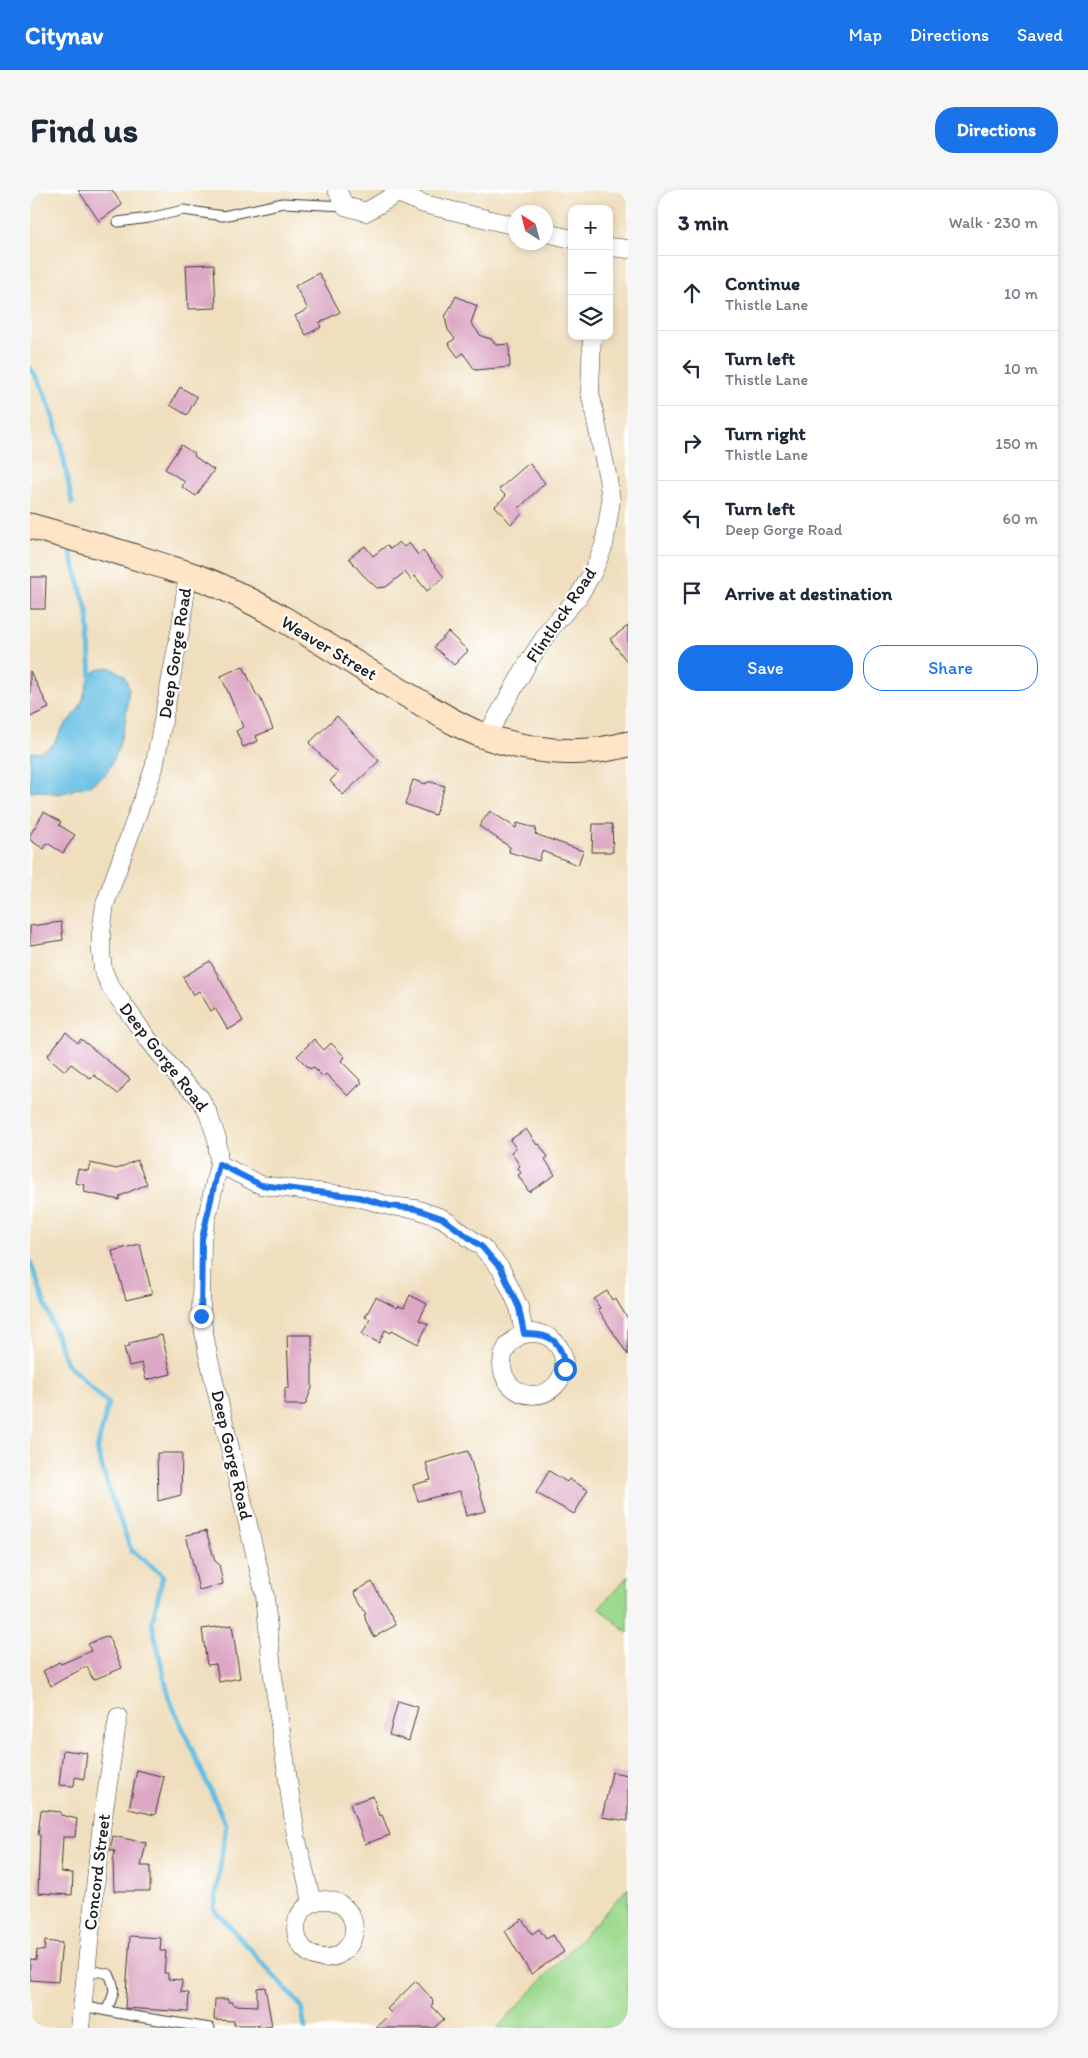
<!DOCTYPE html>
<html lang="en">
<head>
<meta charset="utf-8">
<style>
  :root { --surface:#fff; --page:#f6f6f7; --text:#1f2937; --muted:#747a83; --line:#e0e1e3; --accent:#1a73e8 }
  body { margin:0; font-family:Itim,sans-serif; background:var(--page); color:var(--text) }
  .controls { position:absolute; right:15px; top:15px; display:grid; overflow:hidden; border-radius:10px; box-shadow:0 2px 8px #0003 }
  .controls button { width:45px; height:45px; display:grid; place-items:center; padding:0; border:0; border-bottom:1px solid var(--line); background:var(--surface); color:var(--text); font:25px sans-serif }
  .compass { position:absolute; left:478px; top:15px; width:45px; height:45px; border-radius:50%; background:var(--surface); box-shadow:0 2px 8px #0003; rotate:324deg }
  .stop { position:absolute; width:15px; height:15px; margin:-11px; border:4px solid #1a73e8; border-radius:50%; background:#fff }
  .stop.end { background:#1a73e8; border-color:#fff; box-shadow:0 1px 5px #0008 }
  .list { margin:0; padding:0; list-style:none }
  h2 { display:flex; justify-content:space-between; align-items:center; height:65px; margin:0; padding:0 20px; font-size:21px }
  h2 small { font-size:16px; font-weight:400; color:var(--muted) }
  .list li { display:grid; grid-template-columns:32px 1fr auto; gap:15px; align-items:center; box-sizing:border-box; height:75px; padding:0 20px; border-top:1px solid var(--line) }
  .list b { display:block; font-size:19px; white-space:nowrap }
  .list p { margin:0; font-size:16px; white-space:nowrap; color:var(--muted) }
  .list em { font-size:16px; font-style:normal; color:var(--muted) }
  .actions { display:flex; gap:10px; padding:15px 20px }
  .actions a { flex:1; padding:11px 0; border:1px solid var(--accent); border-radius:20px; text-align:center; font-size:18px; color:var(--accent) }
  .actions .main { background:var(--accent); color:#fff }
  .icon { flex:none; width:28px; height:28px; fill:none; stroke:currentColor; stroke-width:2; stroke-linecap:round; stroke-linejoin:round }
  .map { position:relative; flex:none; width:598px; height:1838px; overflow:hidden; border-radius:20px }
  header { display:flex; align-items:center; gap:30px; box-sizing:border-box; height:70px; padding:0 25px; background:var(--accent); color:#fff }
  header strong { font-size:24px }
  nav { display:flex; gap:28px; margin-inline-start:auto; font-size:18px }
  .intro { display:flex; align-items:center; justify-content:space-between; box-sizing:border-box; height:120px; padding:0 30px }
  h1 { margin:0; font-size:35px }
  .button { padding:12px 22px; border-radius:20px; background:var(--accent); color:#fff; font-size:18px; font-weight:700 }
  main { display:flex; gap:30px; padding:0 30px }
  aside { flex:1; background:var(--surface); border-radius:20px; box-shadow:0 2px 8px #0003 }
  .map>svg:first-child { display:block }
  .green { fill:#9dda8e; stroke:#5c7b55 }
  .water { fill:#65bfe3; stroke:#406e80 }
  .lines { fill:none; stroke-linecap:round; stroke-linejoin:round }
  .stream { stroke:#65bfe3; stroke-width:5 }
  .building { fill:#dda8c5 }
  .lane-casing { stroke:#3c3934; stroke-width:11 }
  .street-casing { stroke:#3c3934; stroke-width:19 }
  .secondary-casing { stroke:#3c3934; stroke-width:27 }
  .lane { stroke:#fff; stroke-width:9 }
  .street { stroke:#fff; stroke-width:18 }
  .secondary { stroke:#ffe4c6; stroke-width:25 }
  .route { stroke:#1a73e8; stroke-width:6 }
  .labels { text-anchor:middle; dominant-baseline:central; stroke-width:4.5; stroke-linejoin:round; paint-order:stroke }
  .street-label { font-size:18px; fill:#1c1c1c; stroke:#fff }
</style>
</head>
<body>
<header>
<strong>Citynav</strong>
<nav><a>Map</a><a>Directions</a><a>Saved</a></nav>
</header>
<div class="intro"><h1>Find us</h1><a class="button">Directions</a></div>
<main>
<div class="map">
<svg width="598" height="1838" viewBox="0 0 598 1838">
  <rect width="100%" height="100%" fill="#fff"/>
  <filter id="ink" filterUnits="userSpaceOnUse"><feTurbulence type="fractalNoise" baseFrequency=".02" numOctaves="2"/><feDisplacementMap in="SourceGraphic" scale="10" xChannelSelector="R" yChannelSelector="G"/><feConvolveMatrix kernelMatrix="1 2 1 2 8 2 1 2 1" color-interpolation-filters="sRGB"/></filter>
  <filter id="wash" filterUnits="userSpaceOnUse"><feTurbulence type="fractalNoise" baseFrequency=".0096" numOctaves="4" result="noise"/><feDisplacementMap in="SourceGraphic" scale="20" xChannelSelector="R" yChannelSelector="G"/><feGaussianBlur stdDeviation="1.12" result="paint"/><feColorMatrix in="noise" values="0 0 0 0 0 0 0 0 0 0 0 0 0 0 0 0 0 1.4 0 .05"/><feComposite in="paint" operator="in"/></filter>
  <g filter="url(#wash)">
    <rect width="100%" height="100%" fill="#f0dfbe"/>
    <path class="green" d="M 598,1386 L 598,1443 L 569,1418 Z
      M 598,1698 L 598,1838 L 467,1838 Z"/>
    <path class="water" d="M 79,477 L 94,485 L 99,498 L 95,535 L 86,565 L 76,584 L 59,596 L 47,598 L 41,601 L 28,604 L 8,600 L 0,602 L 0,563 C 25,560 22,555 34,536 C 38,530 45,525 49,518 C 59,500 52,480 79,477 Z"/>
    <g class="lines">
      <path class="stream" d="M 0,178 C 26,215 34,269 42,313
        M 40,362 L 58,424 L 61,491
        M 0,1071 L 36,1173 L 78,1214 L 67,1260 L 80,1303 L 101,1360 L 133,1385 L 122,1433 L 139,1508 L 196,1635 L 184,1719 L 271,1816 L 275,1838"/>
    </g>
    <g id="blocks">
      <path class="building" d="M 48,0 L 82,0 L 92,15 L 69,31 Z
        M 184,74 L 186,118 L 158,119 L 156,75 Z
        M 289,83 L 310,122 L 289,133 L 291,137 L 276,145 L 265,126 L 278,119 L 265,96 Z
        M 426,106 L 447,116 L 441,133 L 451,146 L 461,149 L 466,155 L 479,154 L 480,177 L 445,180 L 433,163 L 428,167 L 418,153 L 425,149 L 418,140 L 415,127 Z
        M 150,197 L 167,207 L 157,225 L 140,215 Z
        M 151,255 L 165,264 L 164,266 L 184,280 L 166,306 L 152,297 L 155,292 L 135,279 Z
        M 499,273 L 515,293 L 488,319 L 492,324 L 481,334 L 465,316 L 476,306 L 469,299 Z
        M 369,352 L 374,357 L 379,353 L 388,365 L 393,361 L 414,387 L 397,401 L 385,386 L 381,390 L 375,382 L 356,397 L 347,398 L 332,384 L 319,368 L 335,356 L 343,366 L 357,355 L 360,359 Z
        M 0,387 L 16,387 L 15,419 L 0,419 Z
        M 598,436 L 598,473 L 580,449 Z
        M 418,442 L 438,461 L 424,475 L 404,457 Z
        M 213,476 L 227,506 L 229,505 L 243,539 L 226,546 L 228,551 L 213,557 L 206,541 L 213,537 L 191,486 Z
        M 0,481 L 19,518 L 0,527 Z
        M 307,526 L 349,571 L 313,605 L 300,591 L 308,583 L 279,553 Z
        M 383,590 L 396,594 L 397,592 L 401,592 L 415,596 L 405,625 L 375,614 Z
        M 460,621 L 486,638 L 487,633 L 506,638 L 505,644 L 553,661 L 548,675 L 512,661 L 509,671 L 479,662 L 480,657 L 449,636 Z
        M 14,622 L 31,632 L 29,635 L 45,645 L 33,663 L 17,653 L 14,659 L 0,650 L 0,645 Z
        M 563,634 L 582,634 L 583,662 L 562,662 Z
        M 31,732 L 33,750 L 0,755 L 0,736 Z
        M 180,771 L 213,831 L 198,840 L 185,818 L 181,821 L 169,801 L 163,805 L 153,787 Z
        M 36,842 L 48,853 L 51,849 L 100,889 L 88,904 L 64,885 L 61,889 L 41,874 L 35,881 L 17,866 Z
        M 284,849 L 294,860 L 301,853 L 315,867 L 311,871 L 332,892 L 318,906 L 296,884 L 293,887 L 283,877 L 280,879 L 267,866 Z
        M 496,939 L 507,955 L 509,954 L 518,967 L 515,969 L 525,985 L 499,1002 L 488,985 L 491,983 L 488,978 L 490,976 L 481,962 L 486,958 L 480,950 Z
        M 107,970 L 117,994 L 90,1006 L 89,1010 L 54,1002 L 55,995 L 45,993 L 48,979 L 58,981 L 60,973 L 87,979 Z
        M 110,1054 L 122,1104 L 96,1110 L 82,1061 Z
        M 577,1101 L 582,1110 L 585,1108 L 598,1129 L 598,1165 L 568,1119 L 570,1118 L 564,1109 Z
        M 380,1105 L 397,1114 L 389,1130 L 398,1134 L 388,1154 L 362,1140 L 361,1143 L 355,1140 L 349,1153 L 332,1144 L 340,1129 L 335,1127 L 346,1107 L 367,1118 L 369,1116 L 374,1118 Z
        M 132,1145 L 141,1184 L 116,1190 L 112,1173 L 99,1176 L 94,1157 L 100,1156 L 99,1153 Z
        M 257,1145 L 282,1145 L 282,1198 L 275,1215 L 255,1215 L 255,1198 L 259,1198 Z
        M 438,1261 L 456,1321 L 436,1326 L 430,1301 L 388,1311 L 383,1295 L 401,1290 L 396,1273 Z
        M 127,1263 L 152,1263 L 151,1305 L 128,1311 Z
        M 519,1281 L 537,1292 L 539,1289 L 558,1300 L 544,1324 L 506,1303 Z
        M 176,1341 L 185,1371 L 189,1374 L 193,1394 L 169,1400 L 156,1345 Z
        M 342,1392 L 366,1435 L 344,1447 L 335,1429 L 336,1428 L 334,1424 L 336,1423 L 324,1402 Z
        M 202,1435 L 210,1488 L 189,1492 L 186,1474 L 177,1475 L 172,1439 Z
        M 78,1446 L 92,1478 L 63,1490 L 57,1476 L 21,1496 L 13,1481 L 29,1472 L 31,1474 L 61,1461 L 58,1454 Z
        M 368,1511 L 388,1517 L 379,1551 L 359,1545 Z
        M 33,1560 L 57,1563 L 54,1589 L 45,1587 L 44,1596 L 29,1595 Z
        M 107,1580 L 134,1587 L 125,1625 L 99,1619 Z
        M 582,1582 L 598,1585 L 598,1631 L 572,1627 Z
        M 343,1606 L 349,1626 L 352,1625 L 360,1645 L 335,1654 L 320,1614 Z
        M 11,1620 L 31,1622 L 31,1625 L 47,1629 L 45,1647 L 33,1647 L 31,1682 L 43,1683 L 42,1705 L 8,1703 L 10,1645 L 8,1645 Z
        M 83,1646 L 116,1653 L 111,1676 L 120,1676 L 120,1701 L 84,1701 L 83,1670 L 85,1661 L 80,1660 Z
        M 492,1729 L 502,1744 L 509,1739 L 516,1749 L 523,1745 L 534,1762 L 501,1784 L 475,1741 Z
        M 100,1746 L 131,1748 L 130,1761 L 136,1761 L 134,1783 L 138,1783 L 138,1789 L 152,1790 L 151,1802 L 159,1803 L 158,1822 L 95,1818 Z
        M 15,1751 L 32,1753 L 28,1792 L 0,1790 L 0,1769 L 6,1770 L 7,1760 L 14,1761 Z
        M 386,1791 L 403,1810 L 402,1816 L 414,1829 L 404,1838 L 345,1838 L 361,1823 L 357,1819 Z
        M 235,1797 L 242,1836 L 228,1838 L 228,1835 L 204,1835 L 204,1831 L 184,1830 L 185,1809 L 198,1809 L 198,1812 L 203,1812 L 203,1815 L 227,1816 L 227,1798 Z"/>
    </g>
  </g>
  <g filter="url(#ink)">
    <use href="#blocks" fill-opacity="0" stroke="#3c3934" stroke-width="1"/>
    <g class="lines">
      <defs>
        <path id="lane" d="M 88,32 L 119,28 L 154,20 L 193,26 L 253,13 L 315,16
          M 56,1779 L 79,1784 C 87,1800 84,1805 76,1821
          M 52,1816 L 103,1826 L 180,1838"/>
        <path id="street" d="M 307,0 L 315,16 L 336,22 L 368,3
          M 367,0 L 368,3 L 394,14 L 486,36
          M 516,43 L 542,49
          M 579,57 L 598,59
          M 158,384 L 151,436 L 124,578 L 75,714 L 71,743 L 71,762 L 73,780 L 80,796 L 115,845 L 151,890 L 170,908 L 178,923 L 187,949 L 189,974 L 172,1049 L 171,1126 L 178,1165 L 235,1406 L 242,1479 L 266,1646 L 282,1712
          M 456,547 L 499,471 L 520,439 L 548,407 L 563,382 L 574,355 L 581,311 L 578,289 L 560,202 L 562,146
          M 189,974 L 231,995 L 328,1007 L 360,1016 L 386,1019 L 412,1028 L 452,1057 L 471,1079 L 489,1117 L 494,1144
          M472 1174a31 31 0 1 1 62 0a31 31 0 1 1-62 0Z
          M266 1739a29 29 0 1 1 58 0a29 29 0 1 1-58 0Z
          M 50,1838 L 72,1633 L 88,1527"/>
        <path id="secondary" d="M 0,336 C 44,348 87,361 130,375 C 152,382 174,388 194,398 C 264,430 326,477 393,514 C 413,526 434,539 457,547 C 502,562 552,567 598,554"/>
      </defs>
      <use href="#lane" class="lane-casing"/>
      <use href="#street" class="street-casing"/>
      <use href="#secondary" class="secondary-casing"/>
      <use href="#lane" class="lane"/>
      <use href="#street" class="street"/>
      <use href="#secondary" class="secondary"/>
    </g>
  </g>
  <g class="lines" filter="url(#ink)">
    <path class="route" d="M 171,1126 L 172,1049 L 189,974 L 231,995 L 328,1007 L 360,1016 L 386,1019 L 412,1028 L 452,1057 L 471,1079 L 489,1118 L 494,1144 C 521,1143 532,1151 535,1179"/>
  </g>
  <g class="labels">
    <g class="street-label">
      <text transform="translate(531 425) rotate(-56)">Flintlock Road</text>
      <text transform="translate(299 458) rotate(31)">Weaver Street</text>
      <text transform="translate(145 463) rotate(-81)">Deep Gorge Road</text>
      <text transform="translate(134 867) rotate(52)">Deep Gorge Road</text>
      <text transform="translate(202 1265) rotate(77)">Deep Gorge Road</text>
      <text transform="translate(67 1682) rotate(-83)">Concord Street</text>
    </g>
  </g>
</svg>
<div class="controls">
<button>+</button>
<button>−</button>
<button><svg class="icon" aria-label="layers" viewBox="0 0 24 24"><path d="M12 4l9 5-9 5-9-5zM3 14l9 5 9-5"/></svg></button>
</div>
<svg class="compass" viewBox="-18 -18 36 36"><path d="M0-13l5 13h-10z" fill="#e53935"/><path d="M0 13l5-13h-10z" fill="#747a83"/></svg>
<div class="stop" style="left:535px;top:1179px"></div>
<div class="stop end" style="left:171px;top:1126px"></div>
</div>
<aside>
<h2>3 min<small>Walk · 230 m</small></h2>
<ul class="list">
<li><svg class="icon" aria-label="ahead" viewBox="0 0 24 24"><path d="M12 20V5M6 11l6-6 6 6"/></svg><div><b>Continue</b><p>Thistle Lane</p></div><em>10 m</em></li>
<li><svg class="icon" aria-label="left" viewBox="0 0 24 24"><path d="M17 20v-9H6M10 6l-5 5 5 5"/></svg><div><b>Turn left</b><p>Thistle Lane</p></div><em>10 m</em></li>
<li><svg class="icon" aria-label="right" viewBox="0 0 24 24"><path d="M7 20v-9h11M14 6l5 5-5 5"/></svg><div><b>Turn right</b><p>Thistle Lane</p></div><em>150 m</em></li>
<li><svg class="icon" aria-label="left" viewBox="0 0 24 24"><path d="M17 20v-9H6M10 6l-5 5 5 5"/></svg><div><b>Turn left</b><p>Deep Gorge Road</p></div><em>60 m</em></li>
<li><svg class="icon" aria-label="arrive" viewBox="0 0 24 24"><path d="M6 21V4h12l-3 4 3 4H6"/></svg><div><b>Arrive at destination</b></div></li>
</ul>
<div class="actions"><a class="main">Save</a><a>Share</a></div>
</aside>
</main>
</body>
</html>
